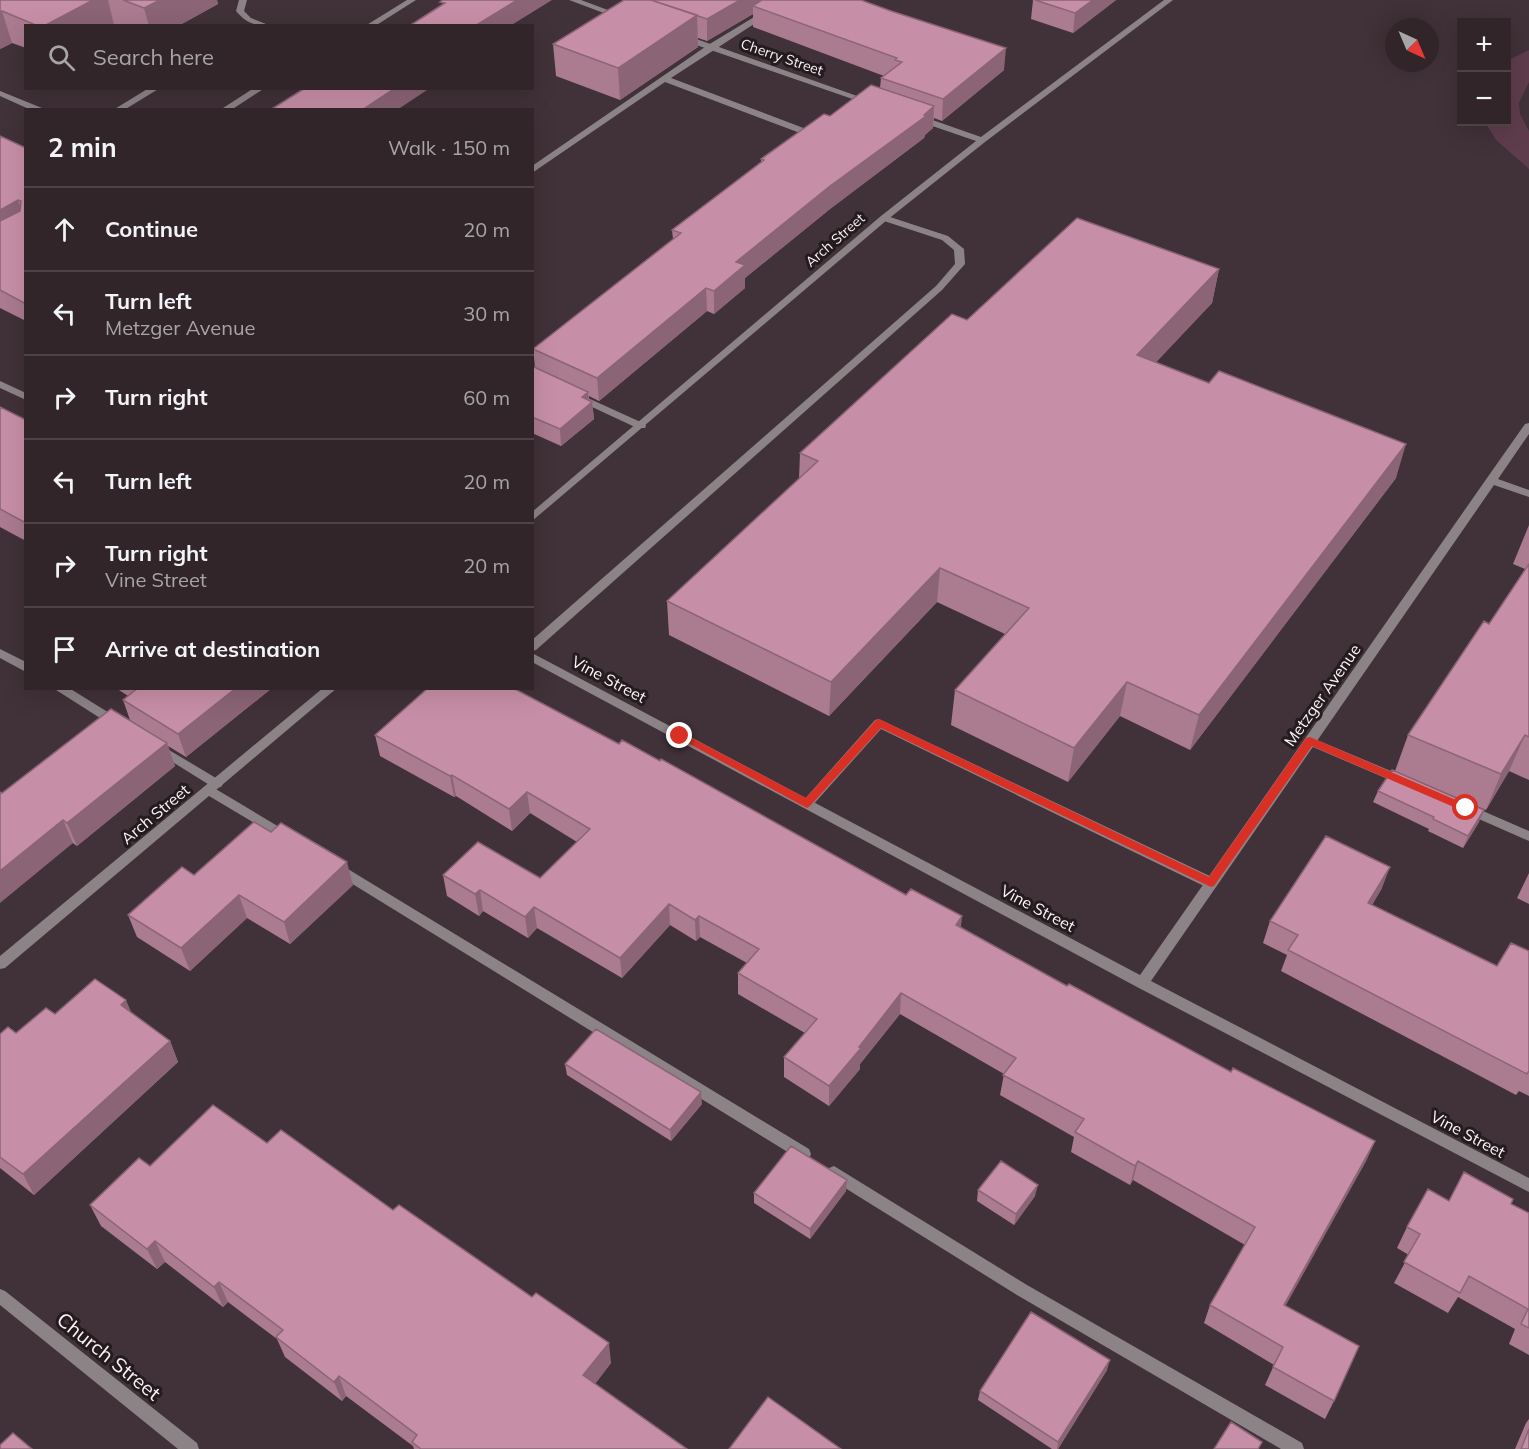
<!DOCTYPE html>
<html lang="en">
<head>
<meta charset="utf-8">
<style>
  :root { --surface:#31252a; --page:#392d32; --text:#f1f3f6; --muted:#a8a5a8; --line:#4c4247 }
  body { margin:0; font-family:Mulish,sans-serif; background:var(--page); color:var(--text) }
  .controls { position:absolute; right:18px; top:18px; display:grid; overflow:hidden; border-radius:0px; box-shadow:0 6px 24px #0002 }
  .controls button { width:54px; height:54px; display:grid; place-items:center; padding:0; border:0; border-bottom:2px solid var(--line); background:var(--surface); color:var(--text); font:30px sans-serif }
  .compass { position:absolute; left:1385px; top:18px; width:54px; height:54px; border-radius:50%; background:var(--surface); box-shadow:0 6px 24px #0002; rotate:136deg }
  .stop { position:absolute; width:18px; height:18px; margin:-14px; border:4px solid #d93025; border-radius:50%; background:#fff }
  .stop.end { background:#d93025; border-color:#fff; box-shadow:0 2px 6px #0008 }
  .list { margin:0; padding:0; list-style:none }
  h2 { display:flex; justify-content:space-between; align-items:center; height:78px; margin:0; padding:0 24px; font-size:26px }
  h2 small { font-size:20px; font-weight:400; color:var(--muted) }
  .list li { display:grid; grid-template-columns:39px 1fr auto; gap:18px; align-items:center; box-sizing:border-box; height:84px; padding:0 24px; border-top:2px solid var(--line) }
  .list b { display:block; font-size:22px; white-space:nowrap }
  .list p { margin:0; font-size:20px; white-space:nowrap; color:var(--muted) }
  .list em { font-size:20px; font-style:normal; color:var(--muted) }
  .icon { flex:none; width:33px; height:33px; fill:none; stroke:currentColor; stroke-width:2; stroke-linecap:round; stroke-linejoin:round }
  .map { position:relative; flex:none; width:1529px; height:1449px; overflow:hidden }
  .search { position:absolute; background:var(--surface); box-shadow:0 6px 24px #0002; left:24px; top:24px; width:510px; height:66px; display:flex; align-items:center; gap:15px; box-sizing:border-box; padding:0 21px; border-radius:0px; color:var(--muted); font-size:22px }
  .panel { position:absolute; background:var(--surface); box-shadow:0 6px 24px #0002; left:24px; top:108px; width:510px; height:582px; border-radius:0px }
  .map>svg:first-child { display:block }
  .green { fill:#5e3c4b }
  .lines { fill:none; stroke-linecap:round; stroke-linejoin:round }
  .lane { fill:#8c8387; fill-rule:evenodd }
  .street { fill:#8c8387; fill-rule:evenodd }
  .wall { fill:#ab7b90 }
  .shaded-wall { fill:#8b6475 }
  .building { fill:#c78fa7; stroke:#8b6475; stroke-width:1.5 }
  .route { fill:#d93025 }
  .labels { text-anchor:middle; dominant-baseline:central; stroke-width:6; stroke-linejoin:round; paint-order:stroke }
  .far-street-label { font-size:14px; fill:#fdf2f6; stroke:#231b1e }
  .street-label { font-size:16px; fill:#fdf2f6; stroke:#231b1e }
  .near-street-label { font-size:20px; fill:#fdf2f6; stroke:#231b1e }
</style>
</head>
<body>
<div class="map">
<svg width="1529" height="1449" viewBox="0 0 1529 1449">
  <rect width="100%" height="100%" fill="#413138"/>
  <path class="green" d="M 1529,50 L 1529,82 L 1519,103 L 1520,114 L 1529,131 L 1529,169 L 1496,140 L 1485,122 L 1506,122 L 1507,61 Z"/>
  <g class="lines">
    <path class="lane" d="M 239,0 L 247,0 L 244,11 L 251,18 L 271,26 C 255,26 246,23 236,11 Z
      M 782,0 L 791,0 L 671,78 L 814,132 L 814,136 L 808,136 L 665,82 L 532,173 L 532,166 L 708,45 Z
      M 149,88 L 160,88 L 124,110 L 113,110 Z
      M 0,91 L 42,108 L 43,110 L 31,110 L 0,96 Z
      M 884,215 L 948,236 L 964,249 L 965,264 L 942,290 L 536,650 L 532,651 L 532,640 L 936,286 L 955,264 L 954,250 L 942,240 L 881,220 L 881,216 Z
      M 579,394 L 645,424 L 646,426 L 645,428 L 637,428 L 575,399 L 575,395 Z
      M 0,649 L 26,662 L 26,672 L 0,658 Z
      M 53,688 L 69,688 L 119,719 L 121,722 L 115,726 L 111,725 Z
      M 879,719 L 1216,879 L 1217,883 L 1216,887 L 1206,887 L 881,729 L 811,807 L 803,807 L 801,804 L 803,801 L 875,720 Z
      M 1310,737 L 1405,777 L 1407,780 L 1405,783 L 1397,783 L 1306,744 L 1304,741 L 1306,738 Z
      M 159,744 L 221,781 L 223,784 L 221,787 L 214,788 L 291,834 L 293,837 L 291,840 L 283,840 L 204,793 L 202,790 L 204,787 L 211,786 L 155,751 L 153,748 L 155,745 Z
      M 1467,804 L 1529,831 L 1529,841 L 1463,812 L 1461,809 L 1463,806 Z
      M 338,863 L 809,1149 L 811,1154 L 809,1159 L 804,1160 L 799,1159 L 333,872 L 332,868 L 333,864 Z
      M 834,1166 L 1027,1285 L 1302,1443 L 1304,1449 L 1281,1449 L 1017,1295 L 829,1178 L 827,1173 L 829,1168 Z"/>
    <path class="street" d="M 407,0 L 416,0 L 375,26 L 365,26 Z
      M 569,0 L 581,0 L 624,16 L 617,18 Z
      M 1164,0 L 1173,0 L 985,142 L 887,220 L 532,521 L 532,512 L 881,216 L 976,141 L 915,120 L 915,116 L 921,116 L 981,137 Z
      M 679,35 L 685,35 L 874,102 L 867,104 L 679,39 Z
      M 254,88 L 265,88 L 231,110 L 220,110 Z
      M 0,381 L 26,393 L 26,400 L 0,388 Z
      M 1529,423 L 1529,434 L 1498,479 L 1529,490 L 1529,497 L 1494,485 L 1151,981 L 1529,1178 L 1529,1192 L 1137,987 L 532,662 L 532,653 L 1140,975 L 1487,478 L 1525,424 Z
      M 323,688 L 337,688 L 5,968 L 0,969 L 0,956 Z
      M 0,1289 L 5,1291 L 197,1443 L 199,1449 L 178,1449 L 0,1305 Z"/>
  </g>
  <path class="wall" d="M 0,0 L 217,0 L 218,4 L 178,26 L 26,26 L 26,48 L 12,43 L 0,49 Z
    M 624,0 L 861,0 L 1004,70 L 942,121 L 934,118 L 933,128 L 925,135 L 924,138 L 830,209 L 745,278 L 745,288 L 714,314 L 707,311 L 599,401 L 589,396 L 589,400 L 592,402 L 594,419 L 561,446 L 532,433 L 532,366 L 535,367 L 533,349 L 673,239 L 672,230 L 761,162 L 761,159 L 830,116 L 880,88 L 881,78 L 884,76 L 753,27 L 753,14 L 707,41 L 698,38 L 698,47 L 620,100 L 556,76 L 553,44 Z
    M 1033,0 L 1116,0 L 1073,33 L 1031,19 Z
    M 0,136 L 26,148 L 26,321 L 0,308 Z
    M 1219,269 L 1212,303 L 1156,362 L 1396,478 L 1190,750 L 1120,716 L 1068,782 L 951,725 L 955,690 L 1005,634 L 937,602 L 829,716 L 669,635 L 667,601 L 799,479 L 800,453 L 967,320 Z
    M 0,407 L 26,420 L 26,541 L 0,527 Z
    M 1529,525 L 1529,780 L 1509,771 L 1486,810 L 1395,771 L 1408,735 L 1489,624 L 1525,569 L 1513,564 Z
    M 116,688 L 272,688 L 186,757 L 168,746 L 175,766 L 77,846 L 2,793 L 130,720 L 123,700 L 128,696 Z
    M 375,735 L 961,927 L 1067,986 L 1231,1072 L 1375,1141 L 1366,1161 L 1285,1306 L 1334,1401 L 1325,1419 L 1265,1385 L 1274,1365 L 1204,1323 L 1210,1305 L 1245,1245 L 1133,1180 L 1130,1185 L 1071,1152 L 1074,1137 L 1000,1095 L 1004,1074 L 900,1014 L 860,1064 L 860,1069 L 829,1106 L 784,1077 L 784,1057 L 805,1033 L 738,994 L 738,973 L 747,963 L 700,937 L 696,941 L 670,925 L 622,978 L 537,928 L 528,938 L 483,911 L 479,916 L 447,896 L 443,875 L 540,878 L 577,842 L 530,813 L 512,831 L 456,796 L 454,797 L 380,756 Z
    M 1378,791 L 1479,822 L 1463,848 L 1428,831 L 1429,829 L 1373,802 Z
    M 1529,873 L 1529,904 L 1517,898 Z
    M 194,875 L 353,885 L 290,944 L 247,918 L 190,971 L 137,937 L 128,915 Z
    M 1382,888 L 1372,905 L 1497,966 L 1529,951 L 1529,1096 L 1519,1091 L 1516,1095 L 1281,971 L 1287,955 L 1263,943 L 1270,921 Z
    M 55,1014 L 132,1014 L 170,1041 L 178,1062 L 34,1195 L 0,1168 L 0,1034 L 16,1033 Z
    M 565,1064 L 702,1104 L 671,1141 L 567,1075 Z
    M 267,1143 L 393,1210 L 611,1363 L 595,1384 L 687,1449 L 414,1449 L 413,1446 L 346,1396 L 342,1401 L 285,1357 L 277,1339 L 228,1302 L 223,1307 L 165,1262 L 157,1269 L 101,1226 L 90,1205 L 150,1166 Z
    M 978,1190 L 1035,1196 L 1014,1225 L 977,1201 Z
    M 846,1191 L 810,1239 L 754,1203 L 754,1193 Z
    M 1449,1201 L 1511,1204 L 1529,1213 L 1529,1355 L 1509,1344 L 1515,1329 L 1458,1297 L 1448,1313 L 1394,1283 L 1409,1255 L 1397,1248 L 1407,1227 Z
    M 1107,1370 L 1058,1449 L 1052,1449 L 978,1400 L 980,1391 Z
    M 1529,1419 L 1529,1449 L 1515,1449 L 1526,1423 Z"/>
  <path class="shaded-wall" d="M 93,0 L 108,0 L 114,25 L 44,26 Z
    M 160,0 L 217,0 L 218,4 L 178,26 L 149,26 L 144,8 Z
    M 517,0 L 552,0 L 510,26 L 478,26 L 478,24 Z
    M 740,0 L 776,0 L 753,6 L 753,14 L 707,41 L 707,19 Z
    M 1093,0 L 1116,0 L 1073,33 L 1075,13 Z
    M 2,11 L 12,43 L 0,49 L 0,13 Z
    M 697,15 L 698,47 L 620,100 L 618,68 Z
    M 1006,48 L 1004,70 L 942,121 L 943,99 Z
    M 395,88 L 430,88 L 397,110 L 362,110 Z
    M 934,106 L 933,128 L 925,135 L 924,138 L 830,209 L 745,278 L 745,288 L 714,314 L 714,291 L 736,262 L 830,186 Z
    M 18,200 L 25,221 L 0,234 L 0,210 Z
    M 1219,269 L 1212,303 L 1131,389 L 1137,355 Z
    M 706,288 L 707,311 L 599,401 L 597,378 Z
    M 588,392 L 589,404 L 592,402 L 594,419 L 561,446 L 560,429 L 582,397 Z
    M 1406,444 L 1396,478 L 1190,750 L 1199,715 Z
    M 940,568 L 937,602 L 829,716 L 831,682 Z
    M 1127,682 L 1120,716 L 1068,782 L 1074,748 Z
    M 236,688 L 272,688 L 186,757 L 178,734 Z
    M 1525,735 L 1509,771 L 1486,810 L 1501,774 Z
    M 167,743 L 175,766 L 77,846 L 67,823 Z
    M 452,775 L 456,796 L 454,797 L 450,776 Z
    M 527,792 L 530,813 L 512,831 L 509,809 Z
    M 1484,810 L 1479,822 L 1463,848 L 1468,836 Z
    M 63,820 L 73,843 L 0,903 L 0,871 Z
    M 347,862 L 353,885 L 290,944 L 284,922 Z
    M 1390,867 L 1382,888 L 1360,924 L 1368,903 Z
    M 480,890 L 483,911 L 479,916 L 475,894 Z
    M 239,895 L 247,918 L 190,971 L 181,948 Z
    M 669,904 L 670,925 L 622,978 L 620,958 Z
    M 534,907 L 537,928 L 528,938 L 525,917 Z
    M 699,916 L 700,937 L 696,941 L 695,920 Z
    M 962,916 L 960,937 L 956,925 Z
    M 901,993 L 900,1014 L 860,1064 L 860,1069 L 829,1106 L 829,1086 Z
    M 126,1000 L 135,1021 L 121,1005 Z
    M 170,1041 L 178,1062 L 34,1195 L 23,1174 Z
    M 701,1092 L 702,1104 L 671,1141 L 670,1130 Z
    M 1375,1141 L 1366,1161 L 1276,1323 L 1284,1305 Z
    M 1138,1161 L 1133,1180 L 1130,1185 L 1135,1166 Z
    M 847,1180 L 846,1191 L 810,1239 L 810,1229 Z
    M 1038,1185 L 1035,1196 L 1014,1225 L 1016,1214 Z
    M 155,1241 L 165,1262 L 157,1269 L 147,1249 Z
    M 219,1282 L 228,1302 L 223,1307 L 214,1287 Z
    M 609,1343 L 611,1363 L 586,1395 L 583,1375 Z
    M 1110,1360 L 1107,1370 L 1058,1449 L 1057,1449 L 1058,1442 Z
    M 339,1376 L 346,1396 L 342,1401 L 334,1382 Z"/>
  <path class="building" d="M 0,0 L 93,0 L 44,26 L 38,26 L 2,11 L 0,13 Z
    M 123,0 L 160,0 L 144,8 Z
    M 443,0 L 517,0 L 478,24 L 483,26 L 409,26 L 445,3 L 440,2 Z
    M 624,0 L 651,0 L 697,15 L 618,68 L 553,44 Z
    M 651,0 L 740,0 L 707,19 Z
    M 762,0 L 861,0 L 891,11 L 1006,48 L 943,99 L 881,78 L 902,62 L 895,60 L 897,58 L 753,6 Z
    M 1035,0 L 1093,0 L 1075,13 Z
    M 871,85 L 934,106 L 924,115 L 926,116 L 830,186 L 736,262 L 745,265 L 714,291 L 706,288 L 597,378 L 533,349 L 681,233 L 672,230 L 764,160 L 761,159 L 824,114 L 830,116 Z
    M 305,88 L 395,88 L 362,110 L 270,110 Z
    M 0,136 L 26,148 L 26,304 L 0,290 L 0,221 L 20,211 L 21,201 L 18,200 L 0,210 Z
    M 1077,218 L 1219,269 L 1137,355 L 1209,383 L 1219,371 L 1406,444 L 1199,715 L 1127,682 L 1074,748 L 955,690 L 1029,608 L 940,568 L 831,682 L 667,601 L 818,461 L 800,453 L 952,314 L 967,320 Z
    M 532,366 L 588,392 L 582,397 L 592,402 L 560,429 L 532,417 Z
    M 0,407 L 26,420 L 26,523 L 0,509 Z
    M 1529,564 L 1529,737 L 1525,735 L 1501,774 L 1408,735 L 1484,621 L 1489,624 Z
    M 138,688 L 236,688 L 178,734 L 123,700 Z
    M 428,688 L 513,688 L 619,744 L 622,740 L 660,761 L 661,759 L 906,895 L 911,889 L 962,916 L 956,925 L 1067,986 L 1069,984 L 1231,1072 L 1233,1068 L 1375,1141 L 1284,1305 L 1359,1346 L 1334,1401 L 1273,1367 L 1283,1347 L 1210,1305 L 1255,1227 L 1138,1161 L 1135,1166 L 1075,1132 L 1084,1119 L 1003,1075 L 1016,1058 L 901,993 L 859,1047 L 861,1048 L 829,1086 L 784,1057 L 817,1019 L 738,973 L 759,949 L 699,916 L 695,920 L 669,904 L 620,958 L 534,907 L 525,917 L 480,890 L 475,894 L 443,875 L 478,842 L 540,878 L 590,829 L 527,792 L 509,809 L 452,775 L 450,776 L 375,735 Z
    M 111,709 L 167,743 L 67,823 L 63,820 L 0,871 L 0,792 L 2,793 Z
    M 1392,770 L 1484,810 L 1468,836 L 1433,819 L 1434,817 L 1378,791 Z
    M 254,822 L 271,832 L 281,823 L 347,862 L 284,922 L 239,895 L 181,948 L 128,915 L 182,867 L 194,875 Z
    M 1326,836 L 1390,867 L 1368,903 L 1497,966 L 1511,943 L 1529,951 L 1529,1071 L 1527,1074 L 1288,950 L 1298,935 L 1270,921 Z
    M 95,979 L 126,1000 L 121,1005 L 170,1041 L 23,1174 L 0,1157 L 0,1034 L 8,1027 L 16,1033 L 46,1008 L 55,1014 Z
    M 596,1029 L 701,1092 L 670,1130 L 565,1064 Z
    M 213,1105 L 267,1143 L 281,1130 L 393,1210 L 399,1205 L 532,1297 L 536,1293 L 609,1343 L 583,1375 L 687,1449 L 421,1449 L 412,1442 L 417,1435 L 339,1376 L 334,1382 L 276,1337 L 283,1330 L 219,1282 L 214,1287 L 155,1241 L 147,1249 L 90,1205 L 139,1158 L 150,1166 Z
    M 791,1146 L 847,1180 L 810,1229 L 754,1193 Z
    M 1001,1161 L 1038,1185 L 1016,1214 L 978,1190 Z
    M 1464,1172 L 1513,1199 L 1511,1204 L 1529,1213 L 1529,1328 L 1521,1324 L 1528,1309 L 1469,1276 L 1460,1293 L 1404,1262 L 1420,1234 L 1407,1227 L 1428,1189 L 1449,1201 Z
    M 1031,1312 L 1110,1360 L 1058,1442 L 980,1391 Z
    M 768,1397 L 841,1449 L 729,1449 Z
    M 1231,1422 L 1262,1442 L 1258,1449 L 1214,1449 Z
    M 1529,1429 L 1529,1449 L 1521,1449 Z
    M 13,1433 L 32,1449 L 0,1449 L 0,1445 Z"/>
  <path class="route" d="M 879,719 L 1209,877 L 1306,738 L 1310,737 L 1470,806 L 1471,808 L 1470,811 L 1463,811 L 1312,746 L 1214,886 L 1211,887 L 881,728 L 810,806 L 807,808 L 675,736 L 677,734 L 684,734 L 806,798 L 876,720 Z"/>
  <g class="labels">
    <g class="far-street-label">
      <text transform="translate(782 57) rotate(19)">Cherry Street</text>
      <text transform="translate(835 240) rotate(-41)">Arch Street</text>
    </g>
    <g class="street-label">
      <text transform="translate(609 679) rotate(28)">Vine Street</text>
      <text transform="translate(1322 695) rotate(-55)">Metzger Avenue</text>
      <text transform="translate(155 814) rotate(-40)">Arch Street</text>
      <text transform="translate(1038 908) rotate(28)">Vine Street</text>
      <text transform="translate(1468 1134) rotate(28)">Vine Street</text>
    </g>
    <g class="near-street-label">
      <text transform="translate(109 1356) rotate(39)">Church Street</text>
    </g>
  </g>
</svg>
<div class="controls">
<button>+</button>
<button>−</button>
</div>
<svg class="compass" viewBox="-18 -18 36 36"><path d="M0-13l5 13h-10z" fill="#e53935"/><path d="M0 13l5-13h-10z" fill="#a8a5a8"/></svg>
<div class="stop" style="left:1466px;top:808px"></div>
<div class="stop end" style="left:680px;top:736px"></div>
<div class="search"><svg class="icon" aria-label="search" viewBox="0 0 24 24"><circle cx="10" cy="10" r="6"/><path d="M15 15l6 6"/></svg>Search here</div>
<section class="panel">
<h2>2 min<small>Walk · 150 m</small></h2>
<ul class="list">
<li><svg class="icon" aria-label="ahead" viewBox="0 0 24 24"><path d="M12 20V5M6 11l6-6 6 6"/></svg><div><b>Continue</b></div><em>20 m</em></li>
<li><svg class="icon" aria-label="left" viewBox="0 0 24 24"><path d="M17 20v-9H6M10 6l-5 5 5 5"/></svg><div><b>Turn left</b><p>Metzger Avenue</p></div><em>30 m</em></li>
<li><svg class="icon" aria-label="right" viewBox="0 0 24 24"><path d="M7 20v-9h11M14 6l5 5-5 5"/></svg><div><b>Turn right</b></div><em>60 m</em></li>
<li><svg class="icon" aria-label="left" viewBox="0 0 24 24"><path d="M17 20v-9H6M10 6l-5 5 5 5"/></svg><div><b>Turn left</b></div><em>20 m</em></li>
<li><svg class="icon" aria-label="right" viewBox="0 0 24 24"><path d="M7 20v-9h11M14 6l5 5-5 5"/></svg><div><b>Turn right</b><p>Vine Street</p></div><em>20 m</em></li>
<li><svg class="icon" aria-label="arrive" viewBox="0 0 24 24"><path d="M6 21V4h12l-3 4 3 4H6"/></svg><div><b>Arrive at destination</b></div></li>
</ul>
</section>
</div>
</body>
</html>
